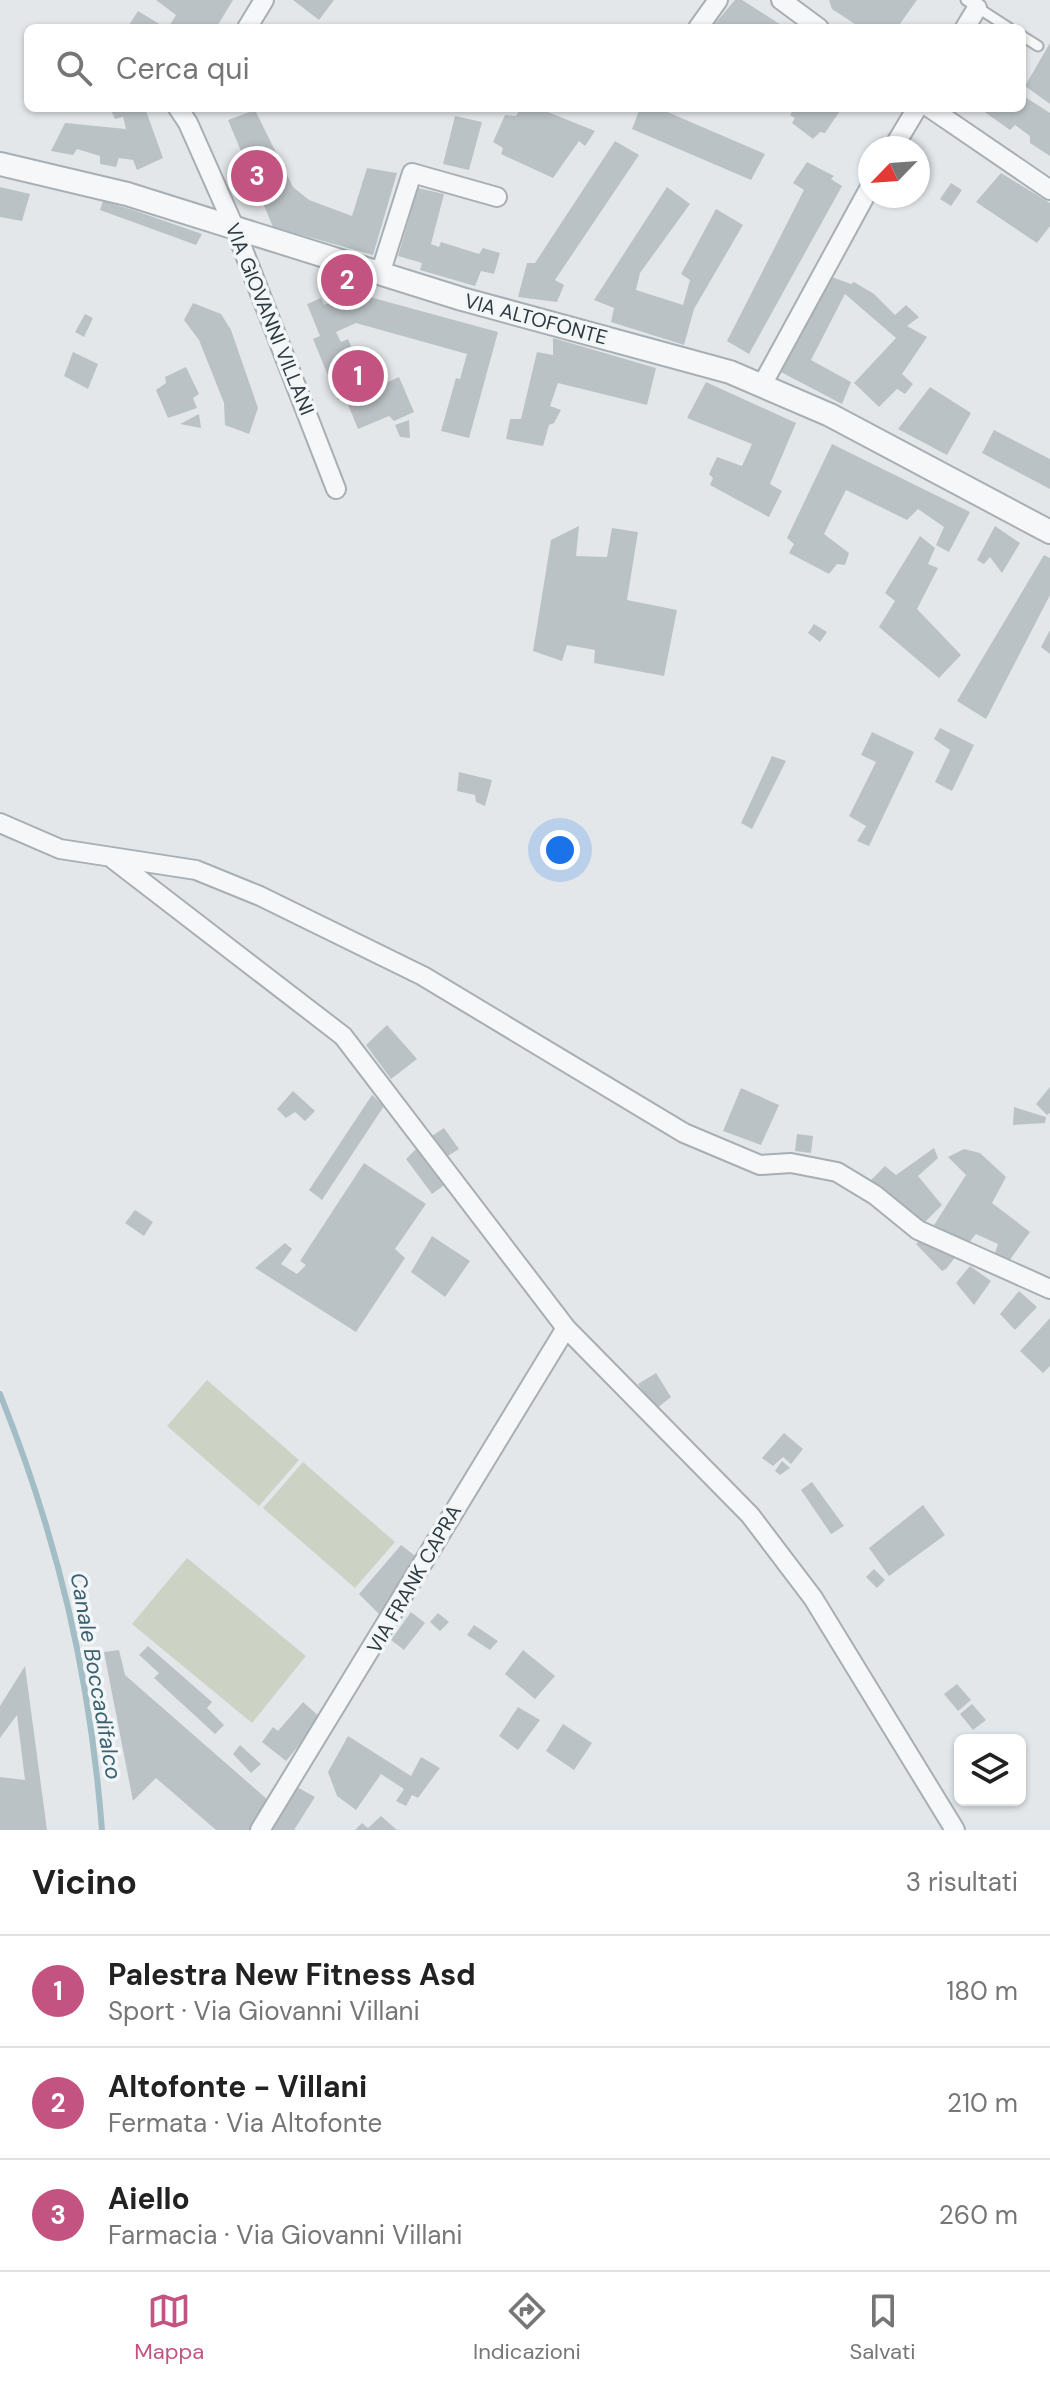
<!DOCTYPE html>
<html lang="it">
<head>
<meta charset="utf-8">
<style>
  :root { --surface:#fff; --page:#f6f6f6; --text:#222; --muted:#767676; --line:#e0e0e0; --accent:#c35481 }
  body { margin:0; font-family:"DM Sans",sans-serif; background:var(--page); color:var(--text) }
  .controls { position:absolute; right:24px; bottom:24px; display:grid; overflow:hidden; border-radius:12px; box-shadow:0 2px 6px #0004 }
  .controls button { width:72px; height:72px; display:grid; place-items:center; padding:0; border:0; border-bottom:2px solid var(--line); background:var(--surface); color:var(--text); font:40px sans-serif }
  .compass { position:absolute; left:858px; top:136px; width:72px; height:72px; border-radius:50%; background:var(--surface); box-shadow:0 2px 6px #0004; rotate:245deg }
  .you { position:absolute; left:560px; top:850px; width:28px; height:28px; margin:-20px; border:6px solid #fff; border-radius:50%; background:#1a73e8; box-shadow:0 0 0 12px #1a73e833 }
  .badge { display:grid; place-items:center; width:52px; height:52px; border-radius:50%; background:var(--accent); color:#fff; font-size:26px; font-weight:700 }
  .pin { position:absolute; translate:-50% -50%; border:4px solid #fff; box-shadow:0 2px 8px #0006 }
  .list { margin:0; padding:0; list-style:none }
  h2 { display:flex; justify-content:space-between; align-items:center; height:104px; margin:0; padding:0 32px; font-size:34px }
  h2 small { font-size:26px; font-weight:400; color:var(--muted) }
  .list li { display:grid; grid-template-columns:52px 1fr auto; gap:24px; align-items:center; box-sizing:border-box; height:112px; padding:0 32px; border-top:2px solid var(--line) }
  .list b { display:block; font-size:30px; white-space:nowrap }
  .list p { margin:0; font-size:26px; white-space:nowrap; color:var(--muted) }
  .list em { font-size:26px; font-style:normal; color:var(--muted) }
  .icon { flex:none; width:44px; height:44px; fill:none; stroke:currentColor; stroke-width:2; stroke-linecap:round; stroke-linejoin:round }
  .map { position:relative; flex:none; width:1050px; height:1830px; overflow:hidden }
  .search { position:absolute; background:var(--surface); box-shadow:0 2px 6px #0004; left:24px; right:24px; top:24px; height:88px; display:flex; align-items:center; gap:20px; box-sizing:border-box; padding:0 28px; border-radius:12px; color:var(--muted); font-size:30px }
  .sheet { height:440px; background:var(--surface) }
  nav { display:flex; justify-content:space-around; align-items:center; box-sizing:border-box; height:112px; border-top:2px solid var(--line); background:var(--surface); font-size:22px; color:var(--muted) }
  nav a { display:grid; justify-items:center; gap:4px }
  nav .on { color:var(--accent) }
  .map>svg:first-child { display:block }
  .green { fill:#ccd3c5 }
  .lines { fill:none; stroke-linecap:round; stroke-linejoin:round }
  .stream { stroke:#a2bdc6; stroke-width:6 }
  .building { fill:#bbc2c6 }
  .service-casing { stroke:#a8afb4; stroke-width:13 }
  .minor-casing { stroke:#a8afb4; stroke-width:22 }
  .tertiary-casing { stroke:#a8afb4; stroke-width:26 }
  .service { stroke:#f5f7f8; stroke-width:9 }
  .minor { stroke:#f5f7f8; stroke-width:18 }
  .tertiary { stroke:#f5f7f8; stroke-width:22 }
  .labels { text-anchor:middle; dominant-baseline:central; stroke-width:7; stroke-linejoin:round; paint-order:stroke }
  .street-label { font-size:20px; fill:#2c3941; stroke:#f3f6f7 }
  .water-label { font-size:22px; font-style:italic; fill:#3a6171; stroke:#f3f6f7 }
</style>
</head>
<body>
<div class="map">
<svg width="1050" height="1830" viewBox="0 0 1050 1830">
  <rect width="100%" height="100%" fill="#e3e7ea"/>
  <path class="green" d="M 207,1380 L 299,1460 L 259,1506 L 167,1426 Z
    M 303,1462 L 395,1542 L 355,1588 L 263,1508 Z
    M 187,1558 L 306,1656 L 252,1723 L 132,1624 Z"/>
  <g class="lines">
    <path class="stream" d="M 0,1394 C 58,1539 90,1675 102,1830"/>
  </g>
  <path class="building" d="M 156,0 L 233,0 L 216,28 L 168,28 L 176,15 Z
    M 293,0 L 334,0 L 319,20 Z
    M 735,0 L 742,0 L 786,28 L 711,28 Z
    M 829,0 L 917,0 L 897,28 L 861,28 L 832,9 Z
    M 138,11 L 166,28 L 127,28 Z
    M 1050,43 L 1050,104 L 1025,86 Z
    M 1022,95 L 1050,113 L 1050,156 L 1030,143 L 1030,136 L 1015,125 L 1010,130 L 979,108 L 1022,108 Z
    M 110,108 L 145,108 L 163,158 L 137,170 L 133,160 L 119,158 L 116,167 L 100,164 L 100,156 L 77,149 L 73,155 L 51,151 L 65,123 L 126,129 L 123,117 L 115,119 Z
    M 521,108 L 538,108 L 595,131 L 585,146 L 579,141 L 553,178 L 501,154 L 503,148 L 493,142 L 505,115 L 516,116 Z
    M 640,108 L 658,108 L 765,154 L 751,180 L 632,129 Z
    M 795,108 L 842,108 L 825,133 L 820,132 L 813,139 L 792,123 L 795,118 L 790,115 Z
    M 255,110 L 293,187 L 309,200 L 352,216 L 367,168 L 397,173 L 373,255 L 273,227 L 228,120 Z
    M 455,116 L 482,122 L 469,170 L 443,164 Z
    M 615,141 L 639,155 L 555,280 L 564,285 L 557,302 L 518,297 L 527,263 L 535,263 Z
    M 807,162 L 834,176 L 831,179 L 842,186 L 749,354 L 727,341 L 804,190 L 793,183 Z
    M 1001,173 L 1050,203 L 1050,226 L 1037,243 L 976,202 Z
    M 951,183 L 962,190 L 951,206 L 940,199 Z
    M 0,187 L 30,194 L 22,221 L 0,217 Z
    M 667,187 L 690,204 L 640,273 L 636,290 L 683,305 L 690,280 L 681,274 L 716,209 L 743,225 L 694,309 L 684,345 L 611,322 L 614,308 L 594,300 Z
    M 418,188 L 444,194 L 431,244 L 439,247 L 441,242 L 479,254 L 483,248 L 500,253 L 494,274 L 481,271 L 475,286 L 420,270 L 422,263 L 398,256 Z
    M 103,201 L 133,210 L 202,234 L 196,245 L 100,210 Z
    M 829,276 L 851,284 L 854,282 L 874,294 L 895,315 L 906,305 L 919,317 L 907,326 L 927,337 L 902,374 L 913,384 L 905,394 L 897,389 L 879,407 L 854,383 L 896,338 L 845,294 L 811,360 L 851,382 L 842,404 L 779,371 Z
    M 355,293 L 498,332 L 469,438 L 441,431 L 456,378 L 460,379 L 467,354 L 356,323 L 336,332 L 341,342 L 348,339 L 370,390 L 399,377 L 414,412 L 394,421 L 389,416 L 358,429 L 345,397 L 338,400 L 313,339 L 320,336 L 307,304 L 321,298 L 324,305 Z
    M 193,303 L 221,314 L 231,330 L 258,408 L 249,434 L 225,425 L 224,403 L 199,340 L 184,320 Z
    M 85,314 L 93,318 L 84,337 L 75,332 Z
    M 553,338 L 656,368 L 647,405 L 558,383 L 550,406 L 561,410 L 554,423 L 549,425 L 543,446 L 506,439 L 510,419 L 521,419 L 537,352 L 553,355 Z
    M 73,352 L 98,364 L 88,389 L 64,376 Z
    M 186,367 L 199,394 L 193,398 L 197,408 L 168,418 L 156,390 L 166,383 L 165,377 Z
    M 706,382 L 796,423 L 770,484 L 782,491 L 769,517 L 710,485 L 713,478 L 709,474 L 717,457 L 742,466 L 752,444 L 687,418 Z
    M 930,387 L 971,413 L 947,455 L 898,429 Z
    M 199,414 L 201,428 L 180,424 Z
    M 409,420 L 410,438 L 400,437 L 395,425 Z
    M 994,430 L 1050,459 L 1050,489 L 982,453 Z
    M 832,444 L 970,512 L 949,552 L 936,545 L 944,527 L 918,509 L 907,520 L 846,490 L 824,534 L 849,553 L 845,565 L 837,564 L 829,574 L 789,553 L 794,544 L 787,538 Z
    M 579,526 L 576,556 L 607,557 L 612,528 L 638,532 L 627,600 L 677,610 L 664,676 L 594,663 L 595,650 L 567,645 L 562,661 L 533,651 L 551,540 Z
    M 995,526 L 1020,543 L 1002,573 L 990,557 L 984,564 L 977,560 Z
    M 920,536 L 935,548 L 928,564 L 938,568 L 917,609 L 961,655 L 939,678 L 879,627 L 895,601 L 885,593 Z
    M 1044,555 L 1050,558 L 1050,595 L 986,719 L 957,701 Z
    M 814,624 L 827,632 L 820,642 L 808,633 Z
    M 1050,630 L 1050,654 L 1041,647 Z
    M 940,728 L 974,745 L 952,791 L 935,782 L 950,750 L 934,739 Z
    M 872,732 L 914,752 L 869,846 L 857,841 L 866,826 L 849,816 L 876,762 L 861,755 Z
    M 772,756 L 786,761 L 752,829 L 741,823 Z
    M 459,772 L 492,780 L 485,806 L 476,802 L 475,795 L 457,791 Z
    M 387,1025 L 417,1059 L 391,1079 L 366,1045 Z
    M 1050,1087 L 1050,1113 L 1047,1115 L 1036,1104 Z
    M 741,1088 L 779,1105 L 761,1145 L 723,1131 Z
    M 293,1091 L 315,1111 L 305,1121 L 295,1112 L 286,1118 L 277,1109 Z
    M 372,1095 L 384,1106 L 322,1200 L 309,1190 Z
    M 1014,1107 L 1046,1117 L 1045,1123 L 1013,1125 Z
    M 444,1128 L 459,1149 L 446,1157 L 432,1136 Z
    M 797,1134 L 813,1136 L 811,1153 L 795,1151 Z
    M 418,1147 L 447,1183 L 432,1194 L 406,1159 Z
    M 934,1148 L 938,1158 L 918,1176 L 942,1205 L 924,1223 L 871,1180 L 885,1166 L 896,1175 Z
    M 964,1149 L 980,1153 L 1006,1177 L 992,1203 L 1030,1232 L 1009,1261 L 994,1256 L 998,1244 L 976,1234 L 966,1246 L 934,1225 L 966,1175 L 948,1157 Z
    M 364,1163 L 426,1204 L 395,1249 L 405,1258 L 356,1332 L 255,1268 L 285,1243 L 292,1249 L 281,1264 L 297,1274 L 306,1265 L 300,1261 Z
    M 135,1210 L 153,1222 L 144,1236 L 125,1223 Z
    M 432,1236 L 470,1261 L 445,1297 L 411,1272 Z
    M 926,1236 L 957,1255 L 946,1269 L 942,1271 L 916,1244 Z
    M 970,1266 L 991,1281 L 974,1305 L 956,1283 Z
    M 1019,1291 L 1037,1307 L 1015,1330 L 1000,1314 Z
    M 1050,1318 L 1050,1366 L 1043,1373 L 1020,1351 Z
    M 656,1373 L 671,1397 L 656,1409 L 638,1384 Z
    M 784,1433 L 803,1449 L 791,1464 L 783,1457 L 773,1466 L 762,1458 Z
    M 782,1461 L 790,1468 L 780,1475 L 775,1471 Z
    M 812,1482 L 844,1526 L 831,1534 L 801,1490 Z
    M 923,1505 L 945,1535 L 889,1576 L 869,1548 Z
    M 401,1545 L 419,1559 L 379,1614 L 359,1594 Z
    M 874,1569 L 885,1580 L 877,1588 L 866,1577 Z
    M 411,1612 L 425,1623 L 404,1650 L 391,1640 Z
    M 438,1613 L 449,1622 L 440,1631 L 430,1622 Z
    M 474,1625 L 498,1641 L 490,1650 L 467,1635 Z
    M 148,1646 L 212,1702 L 207,1708 L 224,1725 L 215,1734 L 154,1678 L 159,1673 L 139,1655 Z
    M 119,1650 L 125,1675 L 268,1800 L 250,1830 L 216,1830 L 156,1778 L 133,1801 L 104,1652 Z
    M 523,1650 L 555,1676 L 535,1699 L 505,1674 Z
    M 25,1666 L 47,1830 L 0,1830 L 0,1777 L 25,1780 L 17,1715 L 0,1738 L 0,1706 Z
    M 957,1684 L 971,1700 L 958,1711 L 944,1694 Z
    M 303,1702 L 321,1718 L 286,1761 L 262,1742 L 273,1727 L 278,1731 Z
    M 972,1704 L 986,1720 L 973,1730 L 960,1714 Z
    M 518,1707 L 540,1720 L 518,1750 L 499,1736 Z
    M 563,1724 L 592,1743 L 574,1770 L 546,1751 Z
    M 348,1736 L 411,1776 L 421,1757 L 440,1768 L 418,1798 L 412,1795 L 406,1806 L 396,1801 L 404,1789 L 381,1774 L 356,1810 L 337,1796 L 328,1772 Z
    M 240,1745 L 261,1764 L 251,1773 L 233,1754 Z
    M 295,1786 L 315,1797 L 294,1830 L 267,1830 Z
    M 381,1816 L 397,1830 L 355,1830 L 362,1823 L 368,1828 Z"/>
  <g class="lines">
    <defs>
      <path id="service" d="M 966,0 L 1009,28
        M 1022,36 L 1038,46"/>
      <path id="minor" d="M 781,0 L 819,28
        M 247,28 L 264,0
        M 698,28 L 718,0
        M 965,28 L 977,8
        M 178,108 L 188,123 L 235,229 L 336,489
        M 930,108 L 1050,190
        M 893,148 L 917,108
        M 380,274 L 412,173 L 497,197
        M 762,385 L 870,187
        M 0,823 L 60,849 L 196,870 L 260,896 L 423,976 L 684,1133 L 760,1165 L 791,1163 L 837,1172 L 875,1195 L 918,1230 L 1050,1289
        M 113,859 L 343,1036 L 566,1328 L 750,1515 L 813,1598 L 955,1830
        M 260,1830 L 566,1328"/>
      <path id="tertiary" d="M 0,164 L 127,194 L 462,299 L 730,372 L 830,415 L 1050,532"/>
    </defs>
    <use href="#service" class="service-casing"/>
    <use href="#minor" class="minor-casing"/>
    <use href="#tertiary" class="tertiary-casing"/>
    <use href="#service" class="service"/>
    <use href="#minor" class="minor"/>
    <use href="#tertiary" class="tertiary"/>
  </g>
  <g class="labels">
    <g class="street-label">
      <text transform="translate(270 319) rotate(68)">VIA GIOVANNI VILLANI</text>
      <text transform="translate(536 319) rotate(15)">VIA ALTOFONTE</text>
      <text transform="translate(414 1579) rotate(-60)">VIA FRANK CAPRA</text>
    </g>
    <g class="water-label">
      <text transform="translate(96 1676) rotate(80)">Canale Boccadifalco</text>
    </g>
  </g>
</svg>
<div class="controls">
<button><svg class="icon" aria-label="layers" viewBox="0 0 24 24"><path d="M12 4l9 5-9 5-9-5zM3 14l9 5 9-5"/></svg></button>
</div>
<svg class="compass" viewBox="-18 -18 36 36"><path d="M0-13l5 13h-10z" fill="#e53935"/><path d="M0 13l5-13h-10z" fill="#767676"/></svg>
<div class="you"></div>
<div class="pin badge" style="left:358px;top:376px">1</div>
<div class="pin badge" style="left:347px;top:280px">2</div>
<div class="pin badge" style="left:257px;top:176px">3</div>
<div class="search"><svg class="icon" aria-label="search" viewBox="0 0 24 24"><circle cx="10" cy="10" r="6"/><path d="M15 15l6 6"/></svg>Cerca qui</div>
</div>
<section class="sheet">
<h2>Vicino<small>3 risultati</small></h2>
<ul class="list">
<li><span class="badge">1</span><div><b>Palestra New Fitness Asd</b><p>Sport · Via Giovanni Villani</p></div><em>180 m</em></li>
<li><span class="badge">2</span><div><b>Altofonte - Villani</b><p>Fermata · Via Altofonte</p></div><em>210 m</em></li>
<li><span class="badge">3</span><div><b>Aiello</b><p>Farmacia · Via Giovanni Villani</p></div><em>260 m</em></li>
</ul>
</section>
<nav>
<a class="on"><svg class="icon" aria-label="map" viewBox="0 0 24 24"><path d="M3 6l6-2 6 2 6-2v14l-6 2-6-2-6 2zM9 4v14M15 6v14"/></svg>Mappa</a>
<a><svg class="icon" aria-label="directions" viewBox="0 0 24 24"><path d="M12 3l9 9-9 9-9-9zM9 14v-3h6M13 9l2 2-2 2"/></svg>Indicazioni</a>
<a><svg class="icon" aria-label="saved" viewBox="0 0 24 24"><path d="M7 4h10v16l-5-4-5 4z"/></svg>Salvati</a>
</nav>
</body>
</html>
